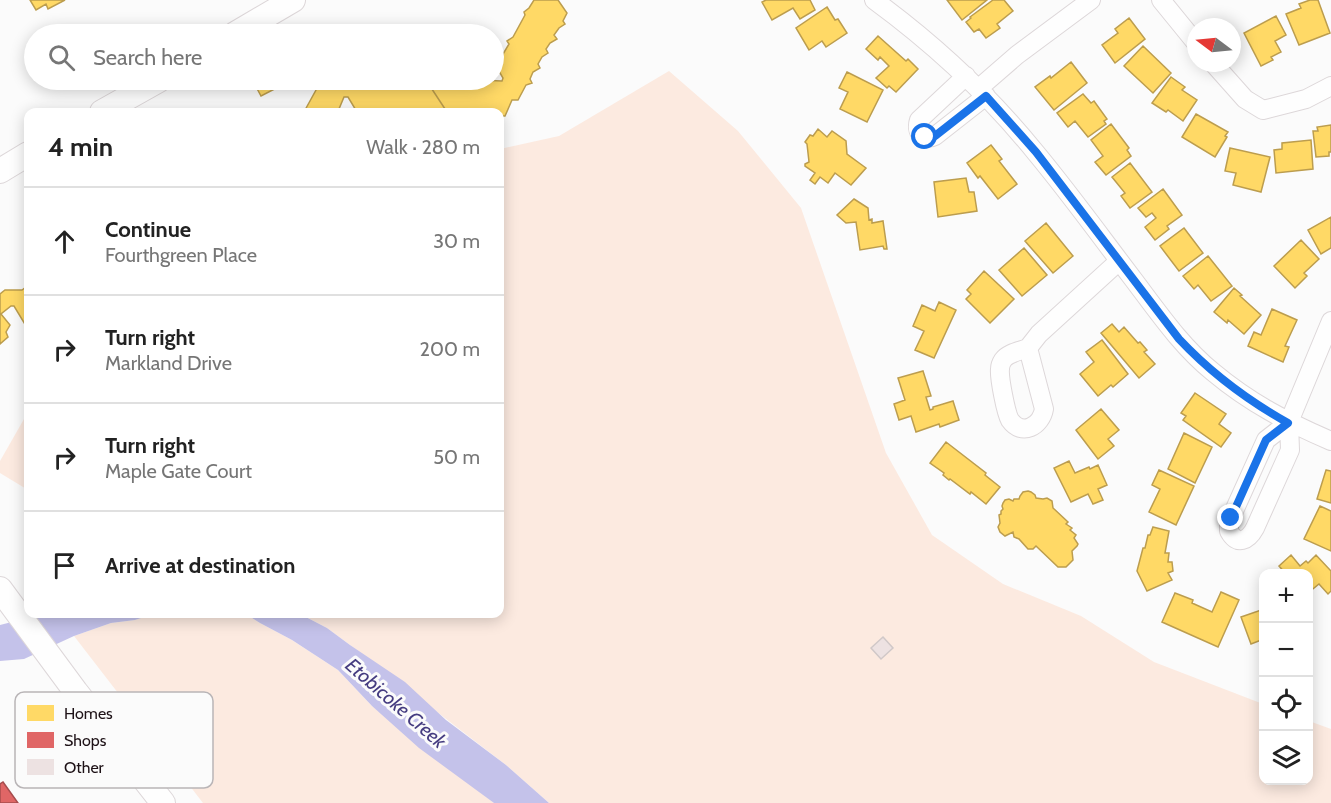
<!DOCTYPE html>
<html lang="en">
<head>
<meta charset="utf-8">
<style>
  :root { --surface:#fff; --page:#f6f6f6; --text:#222; --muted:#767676; --line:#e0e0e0 }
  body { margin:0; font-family:Cabin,sans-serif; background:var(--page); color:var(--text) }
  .controls { position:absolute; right:18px; bottom:18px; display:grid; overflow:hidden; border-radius:12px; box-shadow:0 3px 15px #0003 }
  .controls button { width:54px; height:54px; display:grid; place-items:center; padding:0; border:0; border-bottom:2px solid var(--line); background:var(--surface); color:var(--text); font:30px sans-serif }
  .compass { position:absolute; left:1187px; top:18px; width:54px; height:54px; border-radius:50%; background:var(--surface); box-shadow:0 3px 15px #0003; rotate:286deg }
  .stop { position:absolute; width:18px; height:18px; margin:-14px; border:4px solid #1a73e8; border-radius:50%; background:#fff }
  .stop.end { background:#1a73e8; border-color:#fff; box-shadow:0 2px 6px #0008 }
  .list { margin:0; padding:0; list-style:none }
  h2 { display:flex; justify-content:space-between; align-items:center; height:78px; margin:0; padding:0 24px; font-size:26px }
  h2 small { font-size:20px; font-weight:400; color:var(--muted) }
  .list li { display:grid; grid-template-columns:39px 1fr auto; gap:18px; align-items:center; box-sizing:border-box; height:108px; padding:0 24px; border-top:2px solid var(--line) }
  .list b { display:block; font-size:22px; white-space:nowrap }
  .list p { margin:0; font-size:20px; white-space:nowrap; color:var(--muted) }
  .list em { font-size:20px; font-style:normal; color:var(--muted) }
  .icon { flex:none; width:33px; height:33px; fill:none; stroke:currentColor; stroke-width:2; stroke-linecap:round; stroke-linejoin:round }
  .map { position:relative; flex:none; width:1331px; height:803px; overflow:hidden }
  .search { position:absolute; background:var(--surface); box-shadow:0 3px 15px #0003; left:24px; top:24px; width:480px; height:66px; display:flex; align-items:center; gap:15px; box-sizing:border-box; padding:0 21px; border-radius:33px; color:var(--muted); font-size:22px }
  .panel { position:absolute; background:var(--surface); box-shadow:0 3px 15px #0003; left:24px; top:108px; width:480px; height:510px; border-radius:12px }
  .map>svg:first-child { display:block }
  .green { fill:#fceae0 }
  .water { fill:#c4c2ea }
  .homes { fill:#ffd966; stroke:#bc9d4e; stroke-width:1.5 }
  .shops { fill:#e06666; stroke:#a64d4e; stroke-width:1.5 }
  .building { fill:#ede2e2; stroke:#d0c8c8; stroke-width:1.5 }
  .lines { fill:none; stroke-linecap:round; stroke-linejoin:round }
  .street-casing { stroke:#ddd7d9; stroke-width:20 }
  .secondary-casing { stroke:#ddd7d9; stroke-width:26 }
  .street { stroke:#fefefe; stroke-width:18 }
  .secondary { stroke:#fefefe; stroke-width:24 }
  .route { stroke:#1a73e8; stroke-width:8 }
  .labels { text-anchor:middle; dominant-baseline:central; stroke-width:6; stroke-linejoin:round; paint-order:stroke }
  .water-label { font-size:20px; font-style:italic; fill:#453c80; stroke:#fbfbfb }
  .key { fill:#fbfbfb; stroke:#b9b5b7; stroke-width:1.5 }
  .key-label { font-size:16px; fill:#1e1217 }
</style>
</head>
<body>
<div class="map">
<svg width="1331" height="803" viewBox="0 0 1331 803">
  <rect width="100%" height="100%" fill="#fbfbfb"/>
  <path class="green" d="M 669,71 L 738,131 L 801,208 L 886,453 L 932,535 L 1003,584 L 1081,616 L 1154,662 L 1263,704 L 1264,780 L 1308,780 L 1309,721 L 1331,729 L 1331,803 L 549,803 L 506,765 L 350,645 L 327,628 L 300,614 L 500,614 L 500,149 L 559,136 Z
    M 28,412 L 28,490 L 0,473 L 0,461 Z
    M 153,614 L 242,614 L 249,616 L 260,623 L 292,640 L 338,670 L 372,706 L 494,803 L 203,803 L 74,636 L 111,623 L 135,620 Z"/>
  <path class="water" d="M 43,614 L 153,614 L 135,620 L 111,623 L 74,636 L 24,659 L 0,661 L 0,625 Z
    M 242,614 L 300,614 L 327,628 L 350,645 L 405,682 L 446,720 L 506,765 L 549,803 L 494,803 L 419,748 L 372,706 L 338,670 L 292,640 L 260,623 L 249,616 Z"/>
  <path class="homes" d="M 30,0 L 65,0 L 48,9 L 46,4 L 36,10 Z
    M 534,0 L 558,0 L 567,13 L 563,21 L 565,24 L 559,28 L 554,35 L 557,39 L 550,43 L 546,49 L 548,53 L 542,57 L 538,64 L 540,68 L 533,72 L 530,79 L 532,83 L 526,85 L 518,100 L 512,100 L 505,116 L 500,116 L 500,112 L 447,112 L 426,80 L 478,80 L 502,81 L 503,78 L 496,66 L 509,44 L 507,41 L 513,37 L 525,15 L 524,12 L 529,8 Z
    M 766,0 L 810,0 L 815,10 L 800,19 L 793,8 L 772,20 L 762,2 Z
    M 947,0 L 987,0 L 962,20 Z
    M 993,0 L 1004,0 L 1013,11 L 997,24 L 1000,28 L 986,38 L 979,29 L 974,32 L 966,22 L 971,18 L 970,17 Z
    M 1310,0 L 1318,0 L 1330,33 L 1299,45 L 1286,14 L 1301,8 L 1299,4 Z
    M 827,7 L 835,20 L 838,19 L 847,33 L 826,47 L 822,41 L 809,50 L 796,28 Z
    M 1276,16 L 1286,35 L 1275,41 L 1281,52 L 1271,57 L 1273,60 L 1261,66 L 1244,33 Z
    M 1129,18 L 1145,39 L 1115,63 L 1102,45 L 1118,33 L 1115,29 Z
    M 878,36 L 906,61 L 908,59 L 918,69 L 896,92 L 889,86 L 887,88 L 876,78 L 889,66 L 880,57 L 878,60 L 866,49 Z
    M 1143,46 L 1171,73 L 1153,93 L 1124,66 Z
    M 1071,62 L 1087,83 L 1054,110 L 1035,87 L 1050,76 L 1051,78 Z
    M 847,72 L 883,90 L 867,122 L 840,109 L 848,92 L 839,88 Z
    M 1171,77 L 1185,87 L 1182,90 L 1197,100 L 1183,121 L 1168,110 L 1166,112 L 1152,103 Z
    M 260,80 L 292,80 L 261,96 L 254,83 Z
    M 372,80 L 426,80 L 447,112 L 357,112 L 348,97 L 344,97 L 339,109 L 341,112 L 301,112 L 305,110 L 321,81 L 325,81 L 326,83 L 341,81 Z
    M 1083,94 L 1091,103 L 1094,101 L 1107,119 L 1104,121 L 1106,124 L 1088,137 L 1075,121 L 1068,127 L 1057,113 Z
    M 1196,114 L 1228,132 L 1225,136 L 1227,137 L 1215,157 L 1182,137 Z
    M 1111,124 L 1129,148 L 1127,150 L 1131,156 L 1106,175 L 1095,162 L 1103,156 L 1091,140 Z
    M 1331,125 L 1331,152 L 1329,152 L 1329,156 L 1316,157 L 1313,131 L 1318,131 L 1317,127 Z
    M 818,129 L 827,137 L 832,131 L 846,141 L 847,154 L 866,168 L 851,185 L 835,173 L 828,183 L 820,177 L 815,184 L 810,180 L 815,173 L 805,166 L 805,164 L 809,162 L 807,144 L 805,142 L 810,135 L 813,136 Z
    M 1311,140 L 1313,169 L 1276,173 L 1274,150 L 1282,149 L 1282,143 Z
    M 991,145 L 1002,159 L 999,161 L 1017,184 L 998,199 L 980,176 L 978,178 L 967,163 Z
    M 1230,148 L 1270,157 L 1261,192 L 1233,185 L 1236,173 L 1225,171 Z
    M 1130,163 L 1152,192 L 1130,208 L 1121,196 L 1125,193 L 1112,177 Z
    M 966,178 L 969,192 L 974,192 L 977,211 L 938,217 L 934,182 Z
    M 1163,189 L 1182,215 L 1167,226 L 1169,229 L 1155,240 L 1145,227 L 1156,218 L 1152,213 L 1146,217 L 1138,208 Z
    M 854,199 L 868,208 L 869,220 L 872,219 L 872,223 L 883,221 L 887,249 L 884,249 L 883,246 L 860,250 L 856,222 L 846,223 L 837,215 Z
    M 1331,217 L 1331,248 L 1321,254 L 1308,230 Z
    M 1046,223 L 1073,256 L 1053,273 L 1025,241 Z
    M 1184,228 L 1203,253 L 1179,271 L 1160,246 Z
    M 1301,240 L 1319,259 L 1304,273 L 1307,276 L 1295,288 L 1274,266 Z
    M 1024,248 L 1047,275 L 1022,296 L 999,270 Z
    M 1208,256 L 1232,286 L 1211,301 L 1198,285 L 1194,289 L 1183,276 Z
    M 984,271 L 1014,299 L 990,323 L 966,299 L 971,294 L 967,290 Z
    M 26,287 L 28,290 L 28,327 L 26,326 L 14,306 L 11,306 L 1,314 L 10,325 L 6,332 L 8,337 L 0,344 L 0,294 L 5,290 L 22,290 Z
    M 1234,288 L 1242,295 L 1240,296 L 1261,315 L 1244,334 L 1228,320 L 1227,323 L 1214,312 Z
    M 939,302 L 956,310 L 934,358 L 915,350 L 924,331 L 913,326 L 922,305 L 935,311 Z
    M 1272,309 L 1297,320 L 1285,346 L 1289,347 L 1283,362 L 1248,346 L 1254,332 L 1261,335 Z
    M 1112,324 L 1119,332 L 1124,327 L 1138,343 L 1140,342 L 1147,350 L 1144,352 L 1155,364 L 1139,378 L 1101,333 Z
    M 1102,340 L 1128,374 L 1113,387 L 1111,385 L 1098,396 L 1080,374 L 1094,362 L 1086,352 Z
    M 923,371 L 931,396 L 926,397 L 930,410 L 933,409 L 933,407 L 953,401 L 959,420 L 940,427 L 939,424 L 916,432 L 911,416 L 899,420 L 894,404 L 905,400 L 898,378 Z
    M 1195,393 L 1226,414 L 1219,424 L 1231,433 L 1221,447 L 1183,420 L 1186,416 L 1181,413 Z
    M 1101,409 L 1119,430 L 1108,439 L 1114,446 L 1098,459 L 1076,430 Z
    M 1184,433 L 1212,447 L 1195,483 L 1168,469 Z
    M 946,442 L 986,473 L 985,475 L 1000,487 L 986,504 L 971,492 L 970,494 L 950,479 L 949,480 L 943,475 L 944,473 L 930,463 Z
    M 1069,461 L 1075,473 L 1089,467 L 1090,469 L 1098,465 L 1107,485 L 1098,489 L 1103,500 L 1093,504 L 1088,494 L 1071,502 L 1054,468 Z
    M 1159,470 L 1194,486 L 1176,525 L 1149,512 L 1160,489 L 1152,485 Z
    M 1326,470 L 1331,471 L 1331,503 L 1317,499 Z
    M 1028,491 L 1031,492 L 1035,495 L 1036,498 L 1043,499 L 1047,498 L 1052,501 L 1053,508 L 1068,522 L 1066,524 L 1072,528 L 1070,530 L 1076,535 L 1074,538 L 1078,544 L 1077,546 L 1072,551 L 1073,560 L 1066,567 L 1058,567 L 1036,546 L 1033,549 L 1028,549 L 1019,539 L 1014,537 L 1013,532 L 1005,536 L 1000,532 L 998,527 L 1000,523 L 999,515 L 1001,514 L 1001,511 L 1003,509 L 1002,506 L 1003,503 L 1005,500 L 1009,499 L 1013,501 L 1014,499 L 1019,499 L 1020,496 L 1023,492 Z
    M 1320,506 L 1331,511 L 1331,551 L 1304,539 Z
    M 1153,527 L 1169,531 L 1165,553 L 1169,553 L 1168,562 L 1172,562 L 1173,571 L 1168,573 L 1172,580 L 1147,591 L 1137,571 L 1143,548 L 1145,548 L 1148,535 L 1150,535 Z
    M 1291,555 L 1300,566 L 1306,561 L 1308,563 L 1316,555 L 1331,571 L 1331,591 L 1328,594 L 1319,584 L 1308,593 L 1308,574 L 1286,574 L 1279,566 Z
    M 1221,592 L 1239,600 L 1218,647 L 1162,622 L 1175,593 L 1193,600 L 1192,603 L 1212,612 Z
    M 1264,609 L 1264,639 L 1251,644 L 1241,617 Z"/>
  <path class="shops" d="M 3,782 L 18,803 L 0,803 L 0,784 Z"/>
  <path class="building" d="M 883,637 L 893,648 L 881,659 L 871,648 Z"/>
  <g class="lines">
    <defs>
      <path id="street" d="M 874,0 C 934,44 989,95 1036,153 C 1070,194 1101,237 1133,279 C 1158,312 1181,346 1213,372 C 1250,403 1287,422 1331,441
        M 1161,0 L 1196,43
        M 1213,63 L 1245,99 L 1263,110 L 1306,99 L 1331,86
        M 966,76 L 919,120 C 915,132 923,142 935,136 L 986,96
        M 979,88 L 1017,55 L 1091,0
        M 1028,348 C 1020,351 1008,353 1003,360 C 1001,363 1000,366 1000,369 C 999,378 1006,413 1010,420 C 1022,437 1041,426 1044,409 L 1028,348 L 1039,334 L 1119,261
        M 1289,422 L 1290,450 L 1255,528 C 1248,541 1237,546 1229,531 L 1229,522 L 1266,440 Z
        M 1289,422 L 1331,321"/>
      <path id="secondary" d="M 235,34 L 293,0
        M 102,112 L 159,80
        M 0,171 L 28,154
        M 0,589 L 76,692 L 163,803"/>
    </defs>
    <use href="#street" class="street-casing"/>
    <use href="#secondary" class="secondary-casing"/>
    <use href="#street" class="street"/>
    <use href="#secondary" class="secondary"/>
  </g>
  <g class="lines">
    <path class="route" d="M 925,137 L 932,138 L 935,136 L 986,96 L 1036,152 L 1179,339 C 1211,373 1247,400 1288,423 L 1266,440 L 1231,518"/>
  </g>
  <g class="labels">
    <g class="water-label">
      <text transform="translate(396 703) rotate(41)">Etobicoke Creek</text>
    </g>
  </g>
  <rect x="15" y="692" width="198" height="96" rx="9" class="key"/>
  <rect x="27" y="705" width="27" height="16" fill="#ffd966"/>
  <rect x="27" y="732" width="27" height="16" fill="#e06666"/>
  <rect x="27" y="759" width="27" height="16" fill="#ede2e2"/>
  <g class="key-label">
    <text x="64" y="719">Homes</text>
    <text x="64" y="746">Shops</text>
    <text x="64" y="773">Other</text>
  </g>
</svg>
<div class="controls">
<button>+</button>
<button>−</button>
<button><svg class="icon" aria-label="locate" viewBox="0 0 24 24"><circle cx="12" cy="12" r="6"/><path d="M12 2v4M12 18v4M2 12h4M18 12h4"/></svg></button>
<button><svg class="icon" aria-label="layers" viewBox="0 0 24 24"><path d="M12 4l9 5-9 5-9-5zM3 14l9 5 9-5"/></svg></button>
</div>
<svg class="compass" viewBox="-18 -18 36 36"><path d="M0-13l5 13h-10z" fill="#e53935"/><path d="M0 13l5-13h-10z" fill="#767676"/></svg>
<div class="stop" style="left:925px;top:137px"></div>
<div class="stop end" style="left:1231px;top:518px"></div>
<div class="search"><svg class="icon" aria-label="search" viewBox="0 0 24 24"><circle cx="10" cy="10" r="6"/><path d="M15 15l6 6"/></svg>Search here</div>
<section class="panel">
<h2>4 min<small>Walk · 280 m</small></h2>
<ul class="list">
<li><svg class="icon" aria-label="ahead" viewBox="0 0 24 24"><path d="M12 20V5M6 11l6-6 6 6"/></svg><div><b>Continue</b><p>Fourthgreen Place</p></div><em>30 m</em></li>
<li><svg class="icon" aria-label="right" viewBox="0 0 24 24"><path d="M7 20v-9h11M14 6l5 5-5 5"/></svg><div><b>Turn right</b><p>Markland Drive</p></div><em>200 m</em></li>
<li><svg class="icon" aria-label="right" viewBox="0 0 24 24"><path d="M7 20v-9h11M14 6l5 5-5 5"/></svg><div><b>Turn right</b><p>Maple Gate Court</p></div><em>50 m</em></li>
<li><svg class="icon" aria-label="arrive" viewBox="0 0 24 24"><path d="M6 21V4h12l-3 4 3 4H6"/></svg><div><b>Arrive at destination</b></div></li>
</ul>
</section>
</div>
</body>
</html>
